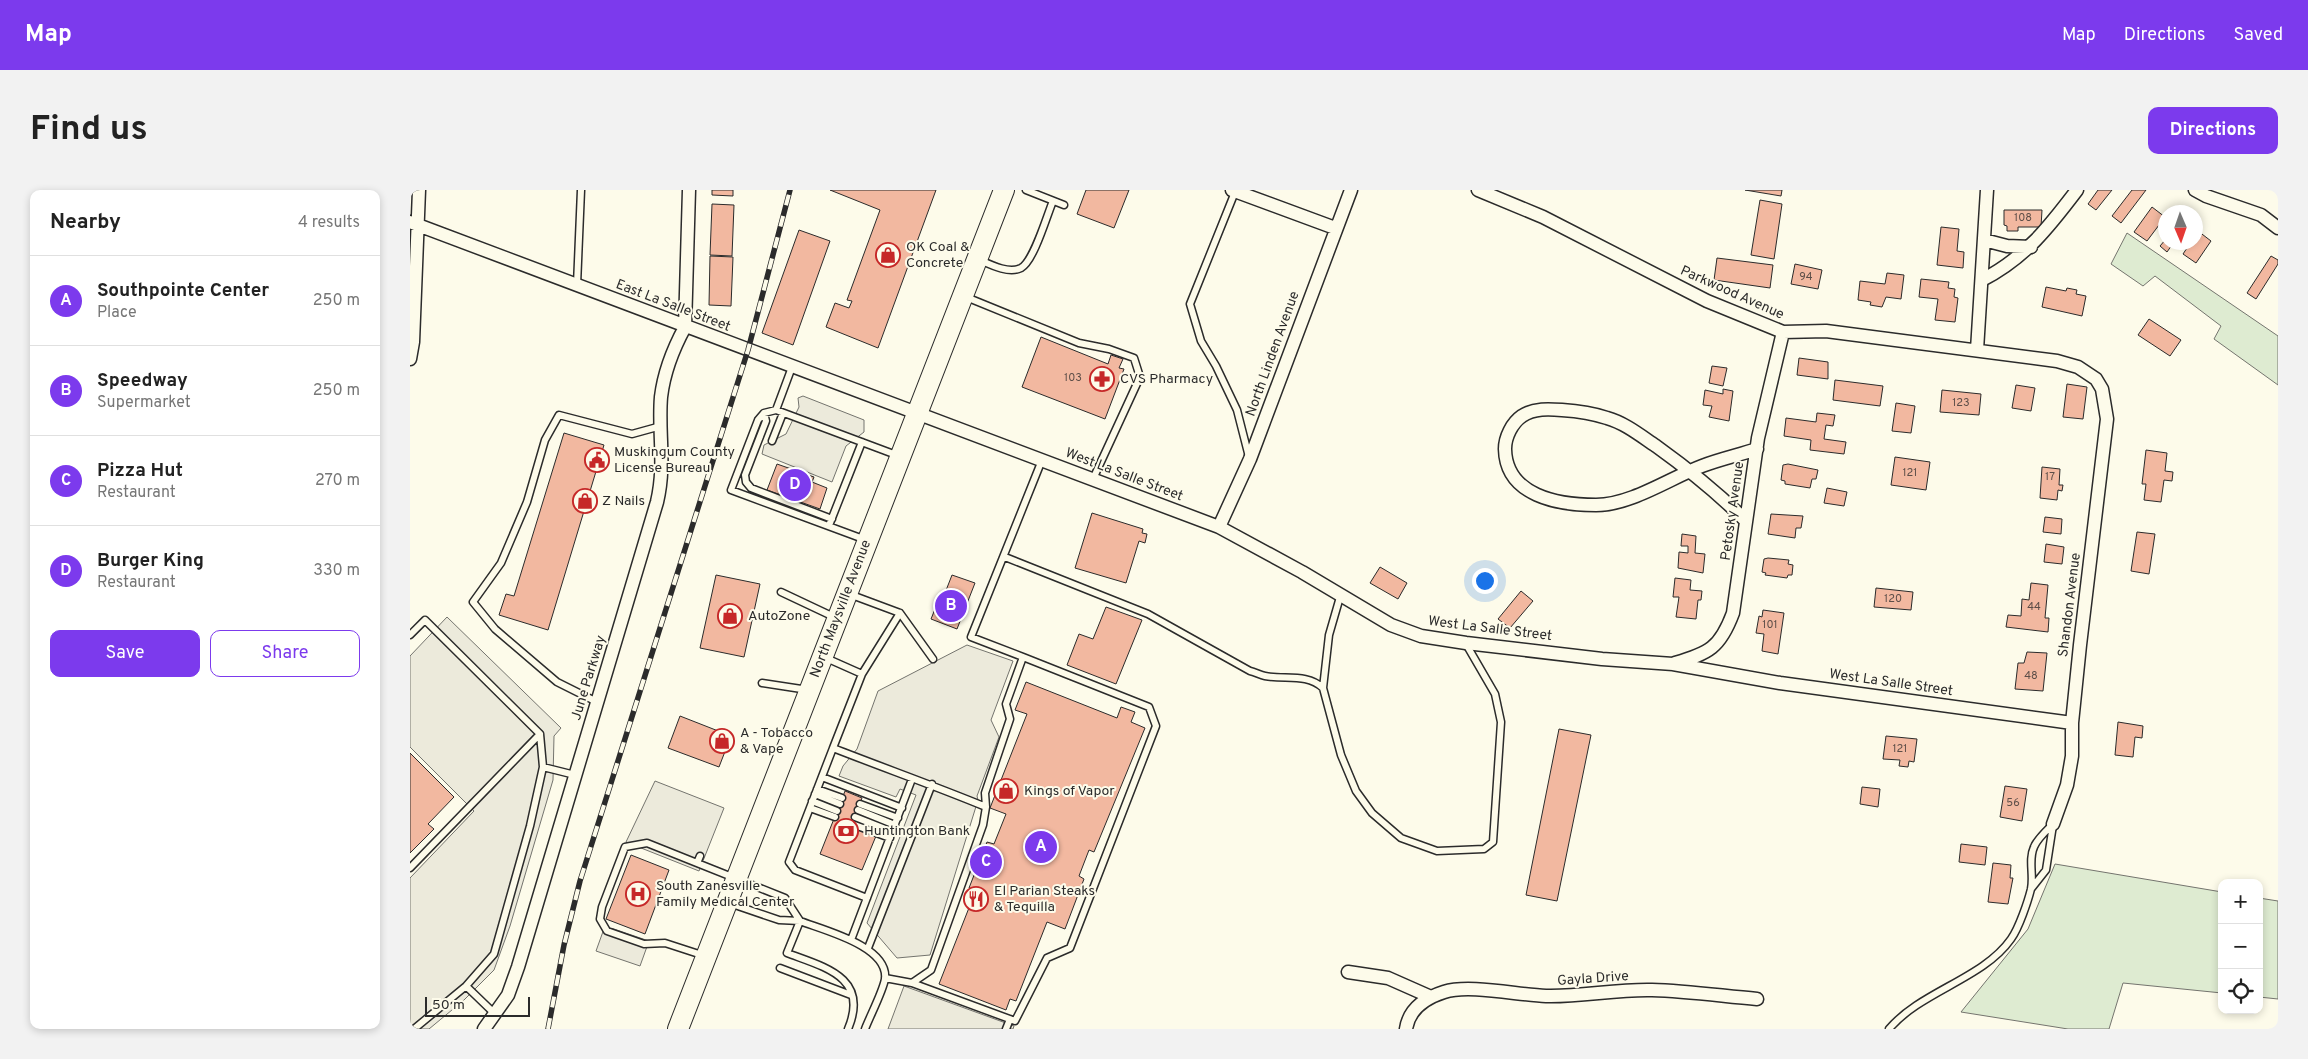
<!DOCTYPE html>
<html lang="en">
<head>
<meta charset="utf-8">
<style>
  :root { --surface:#fff; --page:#f2f2f2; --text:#222; --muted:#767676; --line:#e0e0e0; --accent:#7c3aed }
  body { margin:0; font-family:Overpass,sans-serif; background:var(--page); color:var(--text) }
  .controls { position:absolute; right:15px; bottom:15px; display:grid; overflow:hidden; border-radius:10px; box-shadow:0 2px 8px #0003 }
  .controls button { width:45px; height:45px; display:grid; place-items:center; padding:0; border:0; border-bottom:1px solid var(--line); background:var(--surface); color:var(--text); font:25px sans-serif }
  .compass { position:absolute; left:1748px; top:15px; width:45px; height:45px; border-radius:50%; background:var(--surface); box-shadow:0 2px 8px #0003; rotate:178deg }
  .scale { position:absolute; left:15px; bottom:12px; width:105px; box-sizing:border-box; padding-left:5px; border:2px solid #2b2b2b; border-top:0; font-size:14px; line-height:18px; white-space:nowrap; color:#2b2b2b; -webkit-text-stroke:4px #fdfbea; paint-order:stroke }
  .you { position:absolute; left:1074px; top:390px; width:18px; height:18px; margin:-12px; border:4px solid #fff; border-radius:50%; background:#1a73e8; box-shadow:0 0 0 8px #1a73e833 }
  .badge { display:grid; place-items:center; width:32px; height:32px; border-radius:50%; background:var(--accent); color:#fff; font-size:16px; font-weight:700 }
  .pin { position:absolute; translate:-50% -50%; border:2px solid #fff; box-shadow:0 1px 5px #0006 }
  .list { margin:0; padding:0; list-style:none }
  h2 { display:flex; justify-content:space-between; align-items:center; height:65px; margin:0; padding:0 20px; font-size:21px }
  h2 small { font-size:16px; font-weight:400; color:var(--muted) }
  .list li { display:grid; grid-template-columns:32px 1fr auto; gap:15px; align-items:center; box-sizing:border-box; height:90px; padding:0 20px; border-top:1px solid var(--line) }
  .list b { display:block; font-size:19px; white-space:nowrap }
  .list p { margin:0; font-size:16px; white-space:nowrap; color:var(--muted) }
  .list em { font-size:16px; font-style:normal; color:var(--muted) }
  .actions { display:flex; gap:10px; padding:15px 20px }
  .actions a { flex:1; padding:11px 0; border:1px solid var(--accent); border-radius:10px; text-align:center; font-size:18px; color:var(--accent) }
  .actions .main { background:var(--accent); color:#fff }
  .icon { flex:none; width:28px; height:28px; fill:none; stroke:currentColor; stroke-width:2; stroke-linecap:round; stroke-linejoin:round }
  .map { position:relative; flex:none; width:1868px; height:839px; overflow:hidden; border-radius:10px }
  header { display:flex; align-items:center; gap:30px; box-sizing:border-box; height:70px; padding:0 25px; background:var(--accent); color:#fff }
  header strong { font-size:24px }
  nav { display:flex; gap:28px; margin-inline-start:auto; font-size:18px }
  .intro { display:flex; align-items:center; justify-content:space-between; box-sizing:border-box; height:120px; padding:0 30px }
  h1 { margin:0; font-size:35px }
  .button { padding:12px 22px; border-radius:10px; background:var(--accent); color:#fff; font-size:18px; font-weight:700 }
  main { display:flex; gap:30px; padding:0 30px }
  aside { flex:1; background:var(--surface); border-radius:10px; box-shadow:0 2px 8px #0003 }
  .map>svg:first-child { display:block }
  .green { fill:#deebd1; stroke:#74746e }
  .parking { fill:#eceadb; stroke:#74746e }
  .building { fill:#f2b8a0; stroke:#2b2b2b }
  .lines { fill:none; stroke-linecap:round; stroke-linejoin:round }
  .service-casing { stroke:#2b2b2b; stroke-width:9 }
  .minor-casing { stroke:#2b2b2b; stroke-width:15 }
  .primary-casing { stroke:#2b2b2b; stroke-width:22 }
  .service { stroke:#fdfbea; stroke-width:6 }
  .minor { stroke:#fdfbea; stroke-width:12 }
  .primary { stroke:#fdfbea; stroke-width:20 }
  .rail-casing { stroke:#2b2b2b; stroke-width:5.5 }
  .rail { stroke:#fdfbea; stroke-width:4; stroke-dasharray:11; stroke-linecap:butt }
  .labels { text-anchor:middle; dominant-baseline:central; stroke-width:4; stroke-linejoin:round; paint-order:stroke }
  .number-label { font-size:11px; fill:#5d4e48 }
  .poi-label { font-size:14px; fill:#2b2b2b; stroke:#fdfbea; text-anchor:start }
  .street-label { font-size:14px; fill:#2b2b2b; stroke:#fdfbea }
</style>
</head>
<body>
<header>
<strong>Map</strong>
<nav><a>Map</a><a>Directions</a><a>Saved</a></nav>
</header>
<div class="intro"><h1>Find us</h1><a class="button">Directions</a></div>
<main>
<aside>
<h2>Nearby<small>4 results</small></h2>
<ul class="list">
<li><span class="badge">A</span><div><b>Southpointe Center</b><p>Place</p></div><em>250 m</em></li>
<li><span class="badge">B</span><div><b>Speedway</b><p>Supermarket</p></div><em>250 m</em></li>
<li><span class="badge">C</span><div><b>Pizza Hut</b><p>Restaurant</p></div><em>270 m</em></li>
<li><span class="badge">D</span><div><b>Burger King</b><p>Restaurant</p></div><em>330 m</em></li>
</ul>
<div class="actions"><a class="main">Save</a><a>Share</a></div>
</aside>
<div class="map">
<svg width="1868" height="839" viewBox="0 0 1868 839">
  <rect width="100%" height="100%" fill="#fdfbea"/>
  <path class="green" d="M 1717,43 L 1868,146 L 1868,195 L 1804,149 L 1811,136 L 1745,86 L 1733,96 L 1701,74 Z
    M 1645,674 L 1812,702 L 1812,803 L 1713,793 L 1699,839 L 1658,839 L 1551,822 L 1618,739 Z
    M 1849,708 L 1868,711 L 1868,809 L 1849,807 Z"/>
  <path class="parking" d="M 393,206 L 454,230 L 454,242 L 436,256 L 422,292 L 352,264 L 354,255 L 376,244 L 389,217 L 388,208 Z
    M 37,427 L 151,538 L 144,546 L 143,590 L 100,736 L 84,780 L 54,810 L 19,839 L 0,839 L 0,688 L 64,621 L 0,557 L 0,466 Z
    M 557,455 L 603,471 L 581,530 L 589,547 L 567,606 L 568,610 L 520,765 L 487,768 L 457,733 L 506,605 L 490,599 L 486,607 L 429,586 L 433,576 L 447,559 L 468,501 Z
    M 245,591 L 314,618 L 289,681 L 216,652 Z
    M 195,736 L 239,751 L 230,776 L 186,761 Z
    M 494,796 L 604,836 L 603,839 L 478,839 Z"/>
  <path class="building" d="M 302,0 L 323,0 L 323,6 L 302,5 Z
    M 420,0 L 526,0 L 468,158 L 416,137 L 425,113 L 439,118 L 442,111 L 437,110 L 470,20 Z
    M 676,0 L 719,0 L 704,38 L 667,24 Z
    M 1335,0 L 1372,0 L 1371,6 Z
    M 1688,0 L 1702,0 L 1686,20 L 1678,14 Z
    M 1722,0 L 1736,0 L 1711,33 L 1702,26 Z
    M 1350,10 L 1372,14 L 1364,69 L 1341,65 Z
    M 302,14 L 324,15 L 322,66 L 300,65 Z
    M 1742,17 L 1755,27 L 1737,51 L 1724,42 Z
    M 1594,20 L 1632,20 L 1631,37 L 1608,37 L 1608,41 L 1597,41 L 1597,36 L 1594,35 Z
    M 1531,37 L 1549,39 L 1547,61 L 1554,62 L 1553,78 L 1527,75 Z
    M 389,40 L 420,51 L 383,155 L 352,143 Z
    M 1788,41 L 1801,51 L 1786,73 L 1773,64 L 1781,52 L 1786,52 L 1786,45 Z
    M 1756,49 L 1756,52 L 1764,52 L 1757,62 L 1750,56 Z
    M 300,66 L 323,67 L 321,116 L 299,115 Z
    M 1861,66 L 1868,70 L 1868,74 L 1846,109 L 1837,103 Z
    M 1307,68 L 1363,75 L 1360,98 L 1304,90 Z
    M 1385,74 L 1412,80 L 1408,99 L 1381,94 Z
    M 1477,83 L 1494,85 L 1491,109 L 1476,107 L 1472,117 L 1460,115 L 1461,112 L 1448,110 L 1450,91 L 1475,94 Z
    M 1511,89 L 1539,92 L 1538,98 L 1545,99 L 1544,107 L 1548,108 L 1545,132 L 1525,130 L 1528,109 L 1509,107 Z
    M 1636,97 L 1656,101 L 1657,98 L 1667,100 L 1666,104 L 1676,106 L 1672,126 L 1632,117 Z
    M 1739,129 L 1771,150 L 1760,166 L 1728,145 Z
    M 631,147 L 698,174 L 701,165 L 713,169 L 709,178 L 714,179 L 695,229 L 612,197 Z
    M 1389,168 L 1418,172 L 1418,189 L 1387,185 Z
    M 1302,176 L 1317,178 L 1313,196 L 1299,193 Z
    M 1425,190 L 1473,196 L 1470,216 L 1423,210 Z
    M 1657,194 L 1677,197 L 1673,229 L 1653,227 Z
    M 1606,195 L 1625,198 L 1621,221 L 1602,218 Z
    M 1313,199 L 1323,201 L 1319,231 L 1299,227 L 1302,216 L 1293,215 L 1295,200 L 1313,204 Z
    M 1532,200 L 1571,204 L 1569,225 L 1530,222 Z
    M 1486,213 L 1505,216 L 1501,243 L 1482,241 Z
    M 1407,223 L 1425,225 L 1423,236 L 1416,235 L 1414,249 L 1436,252 L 1434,264 L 1400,260 L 1401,250 L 1374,246 L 1376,228 L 1406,232 Z
    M 154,243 L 194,255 L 138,440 L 89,425 L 96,404 L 104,406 Z
    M 1736,260 L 1757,263 L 1755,281 L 1763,282 L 1762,291 L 1754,290 L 1751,312 L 1734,310 L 1736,294 L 1732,294 Z
    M 1485,267 L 1520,272 L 1516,300 L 1481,295 Z
    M 367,274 L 404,287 L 402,292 L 417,298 L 410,319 L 357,300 Z
    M 1378,274 L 1408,280 L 1406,289 L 1402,289 L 1400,298 L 1375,294 L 1375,291 L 1371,290 L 1373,275 Z
    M 1632,277 L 1650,279 L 1649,295 L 1653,295 L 1652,301 L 1648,300 L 1647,310 L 1630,308 Z
    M 1417,298 L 1437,302 L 1434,316 L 1414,313 Z
    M 682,323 L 733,339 L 732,343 L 737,344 L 735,353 L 729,351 L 716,393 L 665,378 Z
    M 1361,324 L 1393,326 L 1391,338 L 1386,338 L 1385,348 L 1358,344 Z
    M 1635,327 L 1652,329 L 1651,344 L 1633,342 Z
    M 1727,342 L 1745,344 L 1739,384 L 1721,381 Z
    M 1272,344 L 1286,346 L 1285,363 L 1295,364 L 1293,383 L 1268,378 L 1269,362 L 1278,363 L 1278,356 L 1271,356 Z
    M 1636,354 L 1654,357 L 1652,374 L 1634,372 Z
    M 1358,368 L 1379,370 L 1378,374 L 1383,375 L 1382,385 L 1378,385 L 1377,388 L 1355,385 L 1356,383 L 1352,382 L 1354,369 Z
    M 970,377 L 997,393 L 988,409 L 960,393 Z
    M 306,385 L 350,394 L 334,467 L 290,458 Z
    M 542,385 L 565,393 L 547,439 L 521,429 L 532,402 L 535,403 Z
    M 1265,388 L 1281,390 L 1280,400 L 1292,401 L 1291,410 L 1288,410 L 1286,429 L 1266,427 L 1269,407 L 1263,407 Z
    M 1621,393 L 1638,395 L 1635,428 L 1639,428 L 1638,442 L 1596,437 L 1598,425 L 1611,426 L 1612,409 L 1619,410 Z
    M 1466,398 L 1503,402 L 1501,420 L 1464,417 Z
    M 1111,401 L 1123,411 L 1100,438 L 1088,429 Z
    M 696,417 L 732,430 L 706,494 L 657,475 L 669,444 L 683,449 Z
    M 1353,420 L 1374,423 L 1368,464 L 1352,461 L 1354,444 L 1346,443 L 1349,426 L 1352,427 Z
    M 1617,462 L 1637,463 L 1633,501 L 1605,499 L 1608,473 L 1614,473 Z
    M 616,492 L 707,528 L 711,517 L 725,522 L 721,532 L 735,538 L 684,662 L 679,660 L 669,686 L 674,689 L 655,739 L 637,732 L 606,811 L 600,809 L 596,820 L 529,794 L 566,700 L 559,698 L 577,652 L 584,654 L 596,624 L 580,618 L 617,524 L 605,520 Z
    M 270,526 L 321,546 L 309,577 L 258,558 Z
    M 1708,532 L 1733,536 L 1732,548 L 1725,547 L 1723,567 L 1705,565 Z
    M 1149,539 L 1181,545 L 1147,711 L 1116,705 Z
    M 1476,546 L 1507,549 L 1504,572 L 1499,571 L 1498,577 L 1489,576 L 1490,570 L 1473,569 Z
    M 0,563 L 44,607 L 18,634 L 24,639 L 0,663 Z
    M 1595,596 L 1617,599 L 1612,631 L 1590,627 Z
    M 1452,597 L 1470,599 L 1468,617 L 1450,614 Z
    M 435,601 L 452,608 L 441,636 L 466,646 L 452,680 L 410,664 Z
    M 1551,654 L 1577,657 L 1575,675 L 1549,672 Z
    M 221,665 L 259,680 L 235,744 L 196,729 Z
    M 1583,673 L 1601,675 L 1600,688 L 1603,688 L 1598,714 L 1578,712 Z"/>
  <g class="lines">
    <defs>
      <path id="service" d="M 616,0 L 654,15
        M 825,2 L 780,114 L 791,151 L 806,176 L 827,220 L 839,267
        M 570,70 C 581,75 599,84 611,78 C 624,71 637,25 643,11
        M 167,95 L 171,0
        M 556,107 L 669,153 L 699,159 L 724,168 L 730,187 L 683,289
        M 366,220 L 382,177
        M 354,223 L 356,231 L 335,285 L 336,292 L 341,298 L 422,329
        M 362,251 L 373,223
        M 420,333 L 452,252
        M 456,350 L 321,300 L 348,230 L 354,223 L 366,220 L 489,266
        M 595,367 L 738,424 L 840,481 C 845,482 850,485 855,486 C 875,490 897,483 913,498
        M 371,402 L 424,427
        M 439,404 L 490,423 L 452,484
        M 930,407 L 919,445 L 913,498 L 931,565 L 946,601 L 962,623 L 991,648 L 1027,661 L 1074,659 L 1083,652 L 1091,532 L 1085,504 L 1056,454
        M 490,423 L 523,469
        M 0,445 L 15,430 L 130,544 L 133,577 L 120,636 L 84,764 L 56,796 L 4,839
        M 416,468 L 452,484 L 423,558 C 474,578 525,596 576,617
        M 352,493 L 398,500
        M 187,512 L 147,492 L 85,439 L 63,412 L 91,373 L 117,312 L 135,250 L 149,225 L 222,244 L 251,236
        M 423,558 L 379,672 L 385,680 L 457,708
        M 133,577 L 165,585
        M 412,587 L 492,618
        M 407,599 L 432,608
        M 405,604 L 430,614
        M 402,611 L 427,621
        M 450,614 L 488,628
        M 400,618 L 425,627
        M 448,620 L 485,635
        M 445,627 L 483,642
        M 442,634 L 480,648
        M 290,666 L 287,673 L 375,708 L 390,731 L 369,730 L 319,713
        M 287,673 L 237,653 L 215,657 L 192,717 L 190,729 L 197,741 L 234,754 L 255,753 L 295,766
        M 0,678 L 130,544
        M 1621,699 L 1636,680 L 1643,635
        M 441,750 L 502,589
        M 458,758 L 522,594
        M 370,778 L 441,805
        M 475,788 L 502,793 L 521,780 L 573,635 L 576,617 L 575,603 L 600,529 L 596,514 L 613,467 L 561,447 L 632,270
        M 502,793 L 605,831 L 637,768 L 660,758 L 746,536 L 739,517 L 613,467
        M 56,796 L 85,824
        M 438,839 C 460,787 414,777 377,763 L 390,731 C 413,740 479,756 475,789 C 473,801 460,826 455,839
        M 596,839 L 600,829
        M 1479,839 C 1511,801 1573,789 1601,749 C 1609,738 1618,711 1621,699 C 1624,685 1618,670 1624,657 C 1627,649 1637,640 1643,634"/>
      <path id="minor" d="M 822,0 L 925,38
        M 1068,0 L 1133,27 L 1297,111 L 1373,142 L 1416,141 L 1647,171 L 1668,177 L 1686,189 L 1692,199 L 1697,229 L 1670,455 L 1662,533 L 1662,566 L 1657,595 L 1643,634
        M 1785,0 L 1796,6 L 1851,25 L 1868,38
        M 0,32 L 809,337 L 892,382 L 981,435 L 1011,446 L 1056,453 L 1192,469 L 1263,474 L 1370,493 L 1662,533
        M 1574,50 L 1597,56 L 1621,57
        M 1572,90 C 1615,68 1639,37 1667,0
        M 1567,160 L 1577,0
        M 0,169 L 3,152 L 9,0
        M 1336,331 C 1308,303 1278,279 1246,256 C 1231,246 1215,233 1197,228 C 1182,223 1167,221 1152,220 C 1139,219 1124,218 1112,226 C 1102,233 1095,247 1095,259 C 1096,306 1148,315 1186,315 C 1221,315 1260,288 1292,276 C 1310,269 1329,265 1347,259
        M 809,337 L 840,269 L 941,0
        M 1265,473 C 1299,463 1310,458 1323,423 L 1348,248 L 1373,142
        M 938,782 L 978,788 L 1021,807
        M 74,839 L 98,805 L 108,777 L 247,312 C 256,274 248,243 251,207 C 254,182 263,159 275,137 L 279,0
        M 996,839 C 999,819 1015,808 1034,802 C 1059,794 1108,805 1136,806 C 1171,807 1206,799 1242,800 C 1277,801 1312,806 1347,809"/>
      <path id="primary" d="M 268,839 L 594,0"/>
    </defs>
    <use href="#service" class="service-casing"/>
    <use href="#minor" class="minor-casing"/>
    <use href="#primary" class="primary-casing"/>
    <use href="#service" class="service"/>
    <use href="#minor" class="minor"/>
    <use href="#primary" class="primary"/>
    <defs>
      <path id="rail" d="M 138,839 L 154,755 L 170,691 L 338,160 L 380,0"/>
    </defs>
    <use href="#rail" class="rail-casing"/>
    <use href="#rail" class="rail"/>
  </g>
  <defs>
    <symbol id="shop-ring" viewBox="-11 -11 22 22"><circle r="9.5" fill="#fdfbea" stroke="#c62828" stroke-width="1.5"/><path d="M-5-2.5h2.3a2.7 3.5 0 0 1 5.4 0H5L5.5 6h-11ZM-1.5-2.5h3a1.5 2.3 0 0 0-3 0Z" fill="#c62828"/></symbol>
    <symbol id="pharmacy-ring" viewBox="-11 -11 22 22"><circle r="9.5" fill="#fdfbea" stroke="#c62828" stroke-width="1.5"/><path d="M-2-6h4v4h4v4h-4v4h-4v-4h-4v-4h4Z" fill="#c62828"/></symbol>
    <symbol id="civic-ring" viewBox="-11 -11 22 22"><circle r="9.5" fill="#fdfbea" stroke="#c62828" stroke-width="1.5"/><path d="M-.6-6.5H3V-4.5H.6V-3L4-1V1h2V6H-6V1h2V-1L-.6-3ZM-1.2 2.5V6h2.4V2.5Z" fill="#c62828"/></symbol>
    <symbol id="bank-ring" viewBox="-11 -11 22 22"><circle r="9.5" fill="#fdfbea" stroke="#c62828" stroke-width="1.5"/><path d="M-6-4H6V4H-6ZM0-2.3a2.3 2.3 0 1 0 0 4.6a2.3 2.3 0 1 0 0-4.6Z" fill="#c62828"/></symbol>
    <symbol id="hospital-ring" viewBox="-11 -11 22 22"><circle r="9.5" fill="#fdfbea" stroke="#c62828" stroke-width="1.5"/><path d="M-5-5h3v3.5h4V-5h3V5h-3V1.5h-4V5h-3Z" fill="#c62828"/></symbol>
    <symbol id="restaurant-ring" viewBox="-11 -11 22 22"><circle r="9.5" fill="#fdfbea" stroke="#c62828" stroke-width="1.5"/><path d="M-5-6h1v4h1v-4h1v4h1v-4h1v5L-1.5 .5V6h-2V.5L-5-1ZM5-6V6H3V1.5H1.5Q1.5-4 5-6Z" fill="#c62828"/></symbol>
  </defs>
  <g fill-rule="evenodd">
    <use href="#shop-ring" x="464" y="51" width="28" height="28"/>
    <use href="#pharmacy-ring" x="678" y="175" width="28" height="28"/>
    <use href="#civic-ring" x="173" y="256" width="28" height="28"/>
    <use href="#shop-ring" x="161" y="297" width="28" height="28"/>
    <use href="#shop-ring" x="306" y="412" width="28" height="28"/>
    <use href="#shop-ring" x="298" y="537" width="28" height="28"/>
    <use href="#shop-ring" x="582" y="587" width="28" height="28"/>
    <use href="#bank-ring" x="422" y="627" width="28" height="28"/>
    <use href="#hospital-ring" x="214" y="690" width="28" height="28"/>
    <use href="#restaurant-ring" x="552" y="695" width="28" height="28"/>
  </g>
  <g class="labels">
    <g class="number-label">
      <text x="1613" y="28">108</text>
      <text x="1396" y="87">94</text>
      <text x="663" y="188">103</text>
      <text x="1551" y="213">123</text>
      <text x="1500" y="283">121</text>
      <text x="1640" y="287">17</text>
      <text x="1483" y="409">120</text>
      <text x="1624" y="417">44</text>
      <text x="1360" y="435">101</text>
      <text x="1621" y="486">48</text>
      <text x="1490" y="559">121</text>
      <text x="1603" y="613">56</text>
    </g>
    <g class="poi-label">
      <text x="496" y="57">OK Coal &amp;<tspan x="496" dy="16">Concrete</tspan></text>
      <text x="710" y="189">CVS Pharmacy</text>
      <text x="204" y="262">Muskingum County<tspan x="204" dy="16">License Bureau</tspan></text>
      <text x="192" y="311">Z Nails</text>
      <text x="338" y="426">AutoZone</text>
      <text x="330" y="543">A - Tobacco<tspan x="330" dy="16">&amp; Vape</tspan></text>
      <text x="614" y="601">Kings of Vapor</text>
      <text x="454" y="641">Huntington Bank</text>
      <text x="246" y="696">South Zanesville<tspan x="246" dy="16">Family Medical Center</tspan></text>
      <text x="584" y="701">El Parian Steaks<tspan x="584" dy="16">&amp; Tequilla</tspan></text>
    </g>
    <g class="street-label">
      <text transform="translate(1322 103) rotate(24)">Parkwood Avenue</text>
      <text transform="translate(263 116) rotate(21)">East La Salle Street</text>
      <text transform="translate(863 164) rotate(-70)">North Linden Avenue</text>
      <text transform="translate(714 285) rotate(21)">West La Salle Street</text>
      <text transform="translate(1323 321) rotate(-82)">Petosky Avenue</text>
      <text transform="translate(1660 415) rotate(-83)">Shandon Avenue</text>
      <text transform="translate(431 419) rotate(-69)">North Maysville Avenue</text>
      <text transform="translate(1080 439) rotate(7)">West La Salle Street</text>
      <text transform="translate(179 488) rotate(-73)">June Parkway</text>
      <text transform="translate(1481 493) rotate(8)">West La Salle Street</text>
      <text transform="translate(1183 789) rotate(-4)">Gayla Drive</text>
    </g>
  </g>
</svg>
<div class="controls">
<button>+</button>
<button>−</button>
<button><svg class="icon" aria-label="locate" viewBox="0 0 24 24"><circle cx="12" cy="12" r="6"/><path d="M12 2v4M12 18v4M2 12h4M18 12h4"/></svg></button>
</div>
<svg class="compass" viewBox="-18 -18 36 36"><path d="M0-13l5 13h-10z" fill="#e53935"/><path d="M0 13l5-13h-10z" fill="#767676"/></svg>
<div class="scale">50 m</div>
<div class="you"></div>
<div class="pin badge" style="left:631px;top:657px">A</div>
<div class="pin badge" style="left:541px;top:416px">B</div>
<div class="pin badge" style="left:576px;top:672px">C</div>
<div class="pin badge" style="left:385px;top:295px">D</div>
</div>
</main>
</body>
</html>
